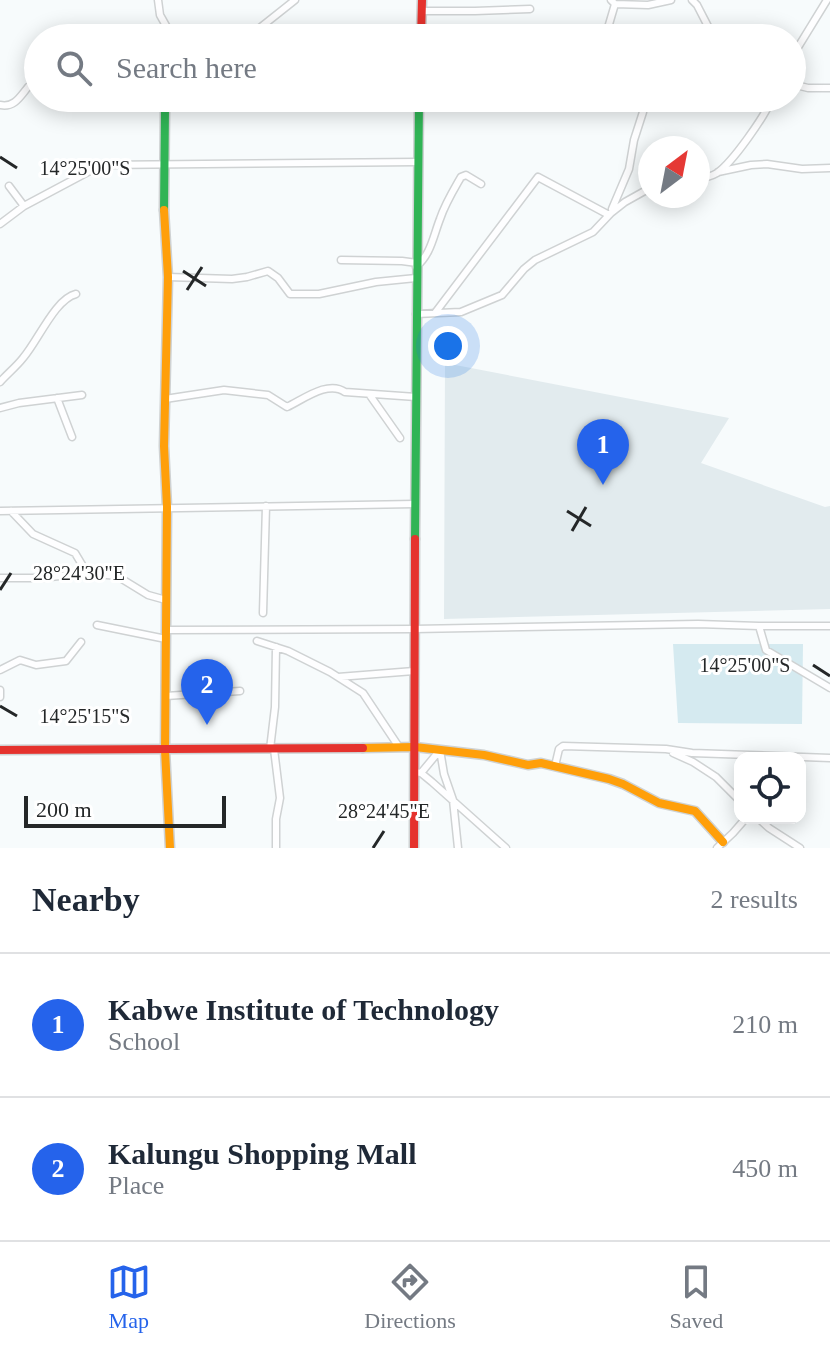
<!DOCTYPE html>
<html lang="en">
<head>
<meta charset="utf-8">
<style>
  :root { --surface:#fff; --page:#f2f2f3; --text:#1f2937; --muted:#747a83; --line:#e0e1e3; --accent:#2563eb }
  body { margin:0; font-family:"Times New Roman",serif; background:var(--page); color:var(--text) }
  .controls { position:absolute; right:24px; bottom:24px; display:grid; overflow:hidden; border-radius:16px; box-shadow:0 4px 20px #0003 }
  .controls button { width:72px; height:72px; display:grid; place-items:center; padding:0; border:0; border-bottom:2px solid var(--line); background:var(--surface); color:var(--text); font:40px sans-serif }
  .compass { position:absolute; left:638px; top:136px; width:72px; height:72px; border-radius:50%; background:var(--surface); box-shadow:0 4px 20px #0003; rotate:32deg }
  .scale { position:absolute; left:24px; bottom:20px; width:202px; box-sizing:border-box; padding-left:8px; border:4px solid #242728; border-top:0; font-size:22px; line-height:28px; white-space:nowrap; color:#242728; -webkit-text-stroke:6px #fff; paint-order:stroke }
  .you { position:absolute; left:448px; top:346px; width:28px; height:28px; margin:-20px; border:6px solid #fff; border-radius:50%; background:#1a73e8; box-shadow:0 0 0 12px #1a73e833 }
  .badge { display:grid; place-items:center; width:52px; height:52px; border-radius:50%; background:var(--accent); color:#fff; font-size:26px; font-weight:700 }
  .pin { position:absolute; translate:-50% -66px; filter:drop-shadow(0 2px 4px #0008) }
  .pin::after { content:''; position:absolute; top:42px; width:28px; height:24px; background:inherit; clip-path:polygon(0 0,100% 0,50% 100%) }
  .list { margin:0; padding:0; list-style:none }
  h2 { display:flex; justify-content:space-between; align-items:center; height:104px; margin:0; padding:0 32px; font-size:34px }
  h2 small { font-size:26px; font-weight:400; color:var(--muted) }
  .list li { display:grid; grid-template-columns:52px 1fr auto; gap:24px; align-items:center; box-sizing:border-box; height:144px; padding:0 32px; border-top:2px solid var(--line) }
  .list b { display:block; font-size:30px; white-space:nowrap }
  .list p { margin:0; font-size:26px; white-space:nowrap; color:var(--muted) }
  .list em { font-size:26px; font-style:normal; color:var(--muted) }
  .icon { flex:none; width:44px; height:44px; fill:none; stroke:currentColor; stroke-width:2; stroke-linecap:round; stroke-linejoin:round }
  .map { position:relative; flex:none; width:830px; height:848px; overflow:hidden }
  .search { position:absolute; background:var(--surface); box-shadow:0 4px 20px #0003; left:24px; right:24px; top:24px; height:88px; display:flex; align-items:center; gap:20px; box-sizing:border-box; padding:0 28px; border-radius:44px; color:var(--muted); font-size:30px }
  .sheet { height:392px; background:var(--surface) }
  nav { display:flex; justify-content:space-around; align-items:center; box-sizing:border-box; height:112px; border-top:2px solid var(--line); background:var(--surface); font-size:22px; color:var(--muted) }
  nav a { display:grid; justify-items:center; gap:4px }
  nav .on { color:var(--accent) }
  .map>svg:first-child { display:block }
  .built { fill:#e2ebee }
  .green { fill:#d5eaf0 }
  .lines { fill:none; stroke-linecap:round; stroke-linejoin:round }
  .street-casing { stroke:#cfd2d3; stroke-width:9 }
  .fast-casing { stroke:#cfd2d3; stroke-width:11 }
  .slow-casing { stroke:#cfd2d3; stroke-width:11 }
  .jam-casing { stroke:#cfd2d3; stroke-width:11 }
  .street { stroke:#fefeff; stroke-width:6 }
  .fast { stroke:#30b455; stroke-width:8 }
  .slow { stroke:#ff9f0a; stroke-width:8 }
  .jam { stroke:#e5322d; stroke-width:8 }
  .ticks { fill:none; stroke:#242728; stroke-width:3 }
  .ticks-label { font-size:20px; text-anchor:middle; fill:#242728; stroke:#fff; stroke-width:6; stroke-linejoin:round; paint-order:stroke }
</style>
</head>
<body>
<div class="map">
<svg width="830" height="848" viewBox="0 0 830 848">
  <rect width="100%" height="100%" fill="#f7fbfc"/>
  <path class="built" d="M 445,363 L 729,418 L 701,463 L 825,507 L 830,506 L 830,609 L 444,619 Z"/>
  <path class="green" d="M 673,644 L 803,644 L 802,724 L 678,723 Z"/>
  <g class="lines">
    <defs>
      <path id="street" d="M 158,0 L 160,15 L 169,31
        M 692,0 L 697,5 L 714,38
        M 615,4 L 648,5 L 671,0
        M 422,11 L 475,11 L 530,9
        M 247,38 L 295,0
        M 605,38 L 615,4 L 611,0
        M 792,57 L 827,0
        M 792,84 L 808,88 L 830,88
        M 401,98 L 419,101
        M 0,105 C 14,108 20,97 28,87
        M 718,172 L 751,165 L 767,164 L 802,169 L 830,168
        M 698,179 C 704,178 712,176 717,173 C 732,163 766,115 772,98
        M 9,186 L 24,206
        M 612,209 L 629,169 L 634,140 L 643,112 L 641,102 L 625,98
        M 0,224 L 24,206 L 101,165 L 417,162
        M 341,260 L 402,261 L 417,263
        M 416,267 C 431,254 433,237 440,219 C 445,204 453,191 461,177 L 466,175 L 481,184
        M 168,277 L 232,279 L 247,277 L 268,271 L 278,278 L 290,294 L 319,294 L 376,282 L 416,278
        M 435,313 L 538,177 L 609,215
        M 416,314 L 461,312 L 502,295 L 524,269 L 535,260 L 593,232 L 611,213 L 625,202 L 650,188
        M 0,382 C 7,374 16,367 23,358 C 38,341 55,299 76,294
        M 369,394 L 400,438
        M 57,398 L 72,437
        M 165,399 L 224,390 L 268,395 L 287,407 C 304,399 328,380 345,392 L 416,397
        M 0,408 L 19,403 L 82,395
        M 0,511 L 415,504
        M 11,511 L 33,534 L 75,553 L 87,573 L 117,576 L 148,595 L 166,600
        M 0,578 L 41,578 L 87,573
        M 263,613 L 266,506
        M 97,625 L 166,639
        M 759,626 L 766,650 L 830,688
        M 166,630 L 414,629 L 698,624 L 759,626 L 830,626
        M 257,641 L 288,651 L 330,672 L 363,693 L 399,747
        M 0,670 L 20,660 L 36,665 L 66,661 L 81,642
        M 338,677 L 414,671
        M 0,690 L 0,697
        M 166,696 L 240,691
        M 270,749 L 275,707 L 276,647
        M 274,749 L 280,798 L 276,819 L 276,848
        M 440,750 L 444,774 L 453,800 L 458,848
        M 673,753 L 693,762 L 716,777 L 740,801
        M 555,766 L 559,749 L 563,746 L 666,749 L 692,753 L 830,758
        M 414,772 L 421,773 L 432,782 L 506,848
        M 421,773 L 440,750
        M 758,818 L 769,828 L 800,848
        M 717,848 L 733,833 L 746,818"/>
      <path id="fast" d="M 164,210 L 165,108 L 171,98
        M 415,539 L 419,98"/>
      <path id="slow" d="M 164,210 L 168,277 L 164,446 L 167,507 L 165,750 L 170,848
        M 363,748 L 415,747 L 484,755 L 528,765 L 541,763 L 609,779 L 623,784 L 659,803 L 695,811 L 723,842"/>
      <path id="jam" d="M 421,38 L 422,0
        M 0,750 L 363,748
        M 414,848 L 415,539"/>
    </defs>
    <use href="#street" class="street-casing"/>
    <use href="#fast" class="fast-casing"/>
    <use href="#slow" class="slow-casing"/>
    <use href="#jam" class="jam-casing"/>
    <use href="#street" class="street"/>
    <use href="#fast" class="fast"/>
    <use href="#slow" class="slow"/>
    <use href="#jam" class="jam"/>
  </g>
  <path class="ticks" d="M 0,157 L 17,168M 183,271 L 206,286M 187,290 L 202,267M 567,511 L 591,526M 572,531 L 586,507M 0,590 L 11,573M 813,665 L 830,676M 0,706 L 17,716M 373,848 L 384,831"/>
  <g class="ticks-label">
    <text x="85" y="175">14°25'00"S</text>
    <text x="79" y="580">28°24'30"E</text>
    <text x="745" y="672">14°25'00"S</text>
    <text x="85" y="723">14°25'15"S</text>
    <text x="384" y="818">28°24'45"E</text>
  </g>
</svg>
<div class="controls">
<button><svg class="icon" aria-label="locate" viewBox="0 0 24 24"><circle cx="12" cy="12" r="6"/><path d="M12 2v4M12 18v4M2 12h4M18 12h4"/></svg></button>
</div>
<svg class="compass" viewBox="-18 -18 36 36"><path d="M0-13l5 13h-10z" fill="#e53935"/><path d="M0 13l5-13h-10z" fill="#747a83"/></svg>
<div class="scale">200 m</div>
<div class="you"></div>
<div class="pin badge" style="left:603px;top:485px">1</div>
<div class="pin badge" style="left:207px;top:725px">2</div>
<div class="search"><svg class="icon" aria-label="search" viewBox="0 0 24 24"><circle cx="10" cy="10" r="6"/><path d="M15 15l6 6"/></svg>Search here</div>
</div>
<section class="sheet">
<h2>Nearby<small>2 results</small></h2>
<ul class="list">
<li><span class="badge">1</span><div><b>Kabwe Institute of Technology</b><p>School</p></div><em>210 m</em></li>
<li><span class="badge">2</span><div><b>Kalungu Shopping Mall</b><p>Place</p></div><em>450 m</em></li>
</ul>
</section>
<nav>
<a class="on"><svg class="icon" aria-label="map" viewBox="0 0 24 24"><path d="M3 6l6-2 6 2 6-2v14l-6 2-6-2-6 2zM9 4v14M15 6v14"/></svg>Map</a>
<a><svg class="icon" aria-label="directions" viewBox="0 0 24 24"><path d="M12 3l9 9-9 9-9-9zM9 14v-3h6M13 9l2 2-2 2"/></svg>Directions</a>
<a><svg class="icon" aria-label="saved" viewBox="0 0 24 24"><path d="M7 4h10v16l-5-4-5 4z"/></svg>Saved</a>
</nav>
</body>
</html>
